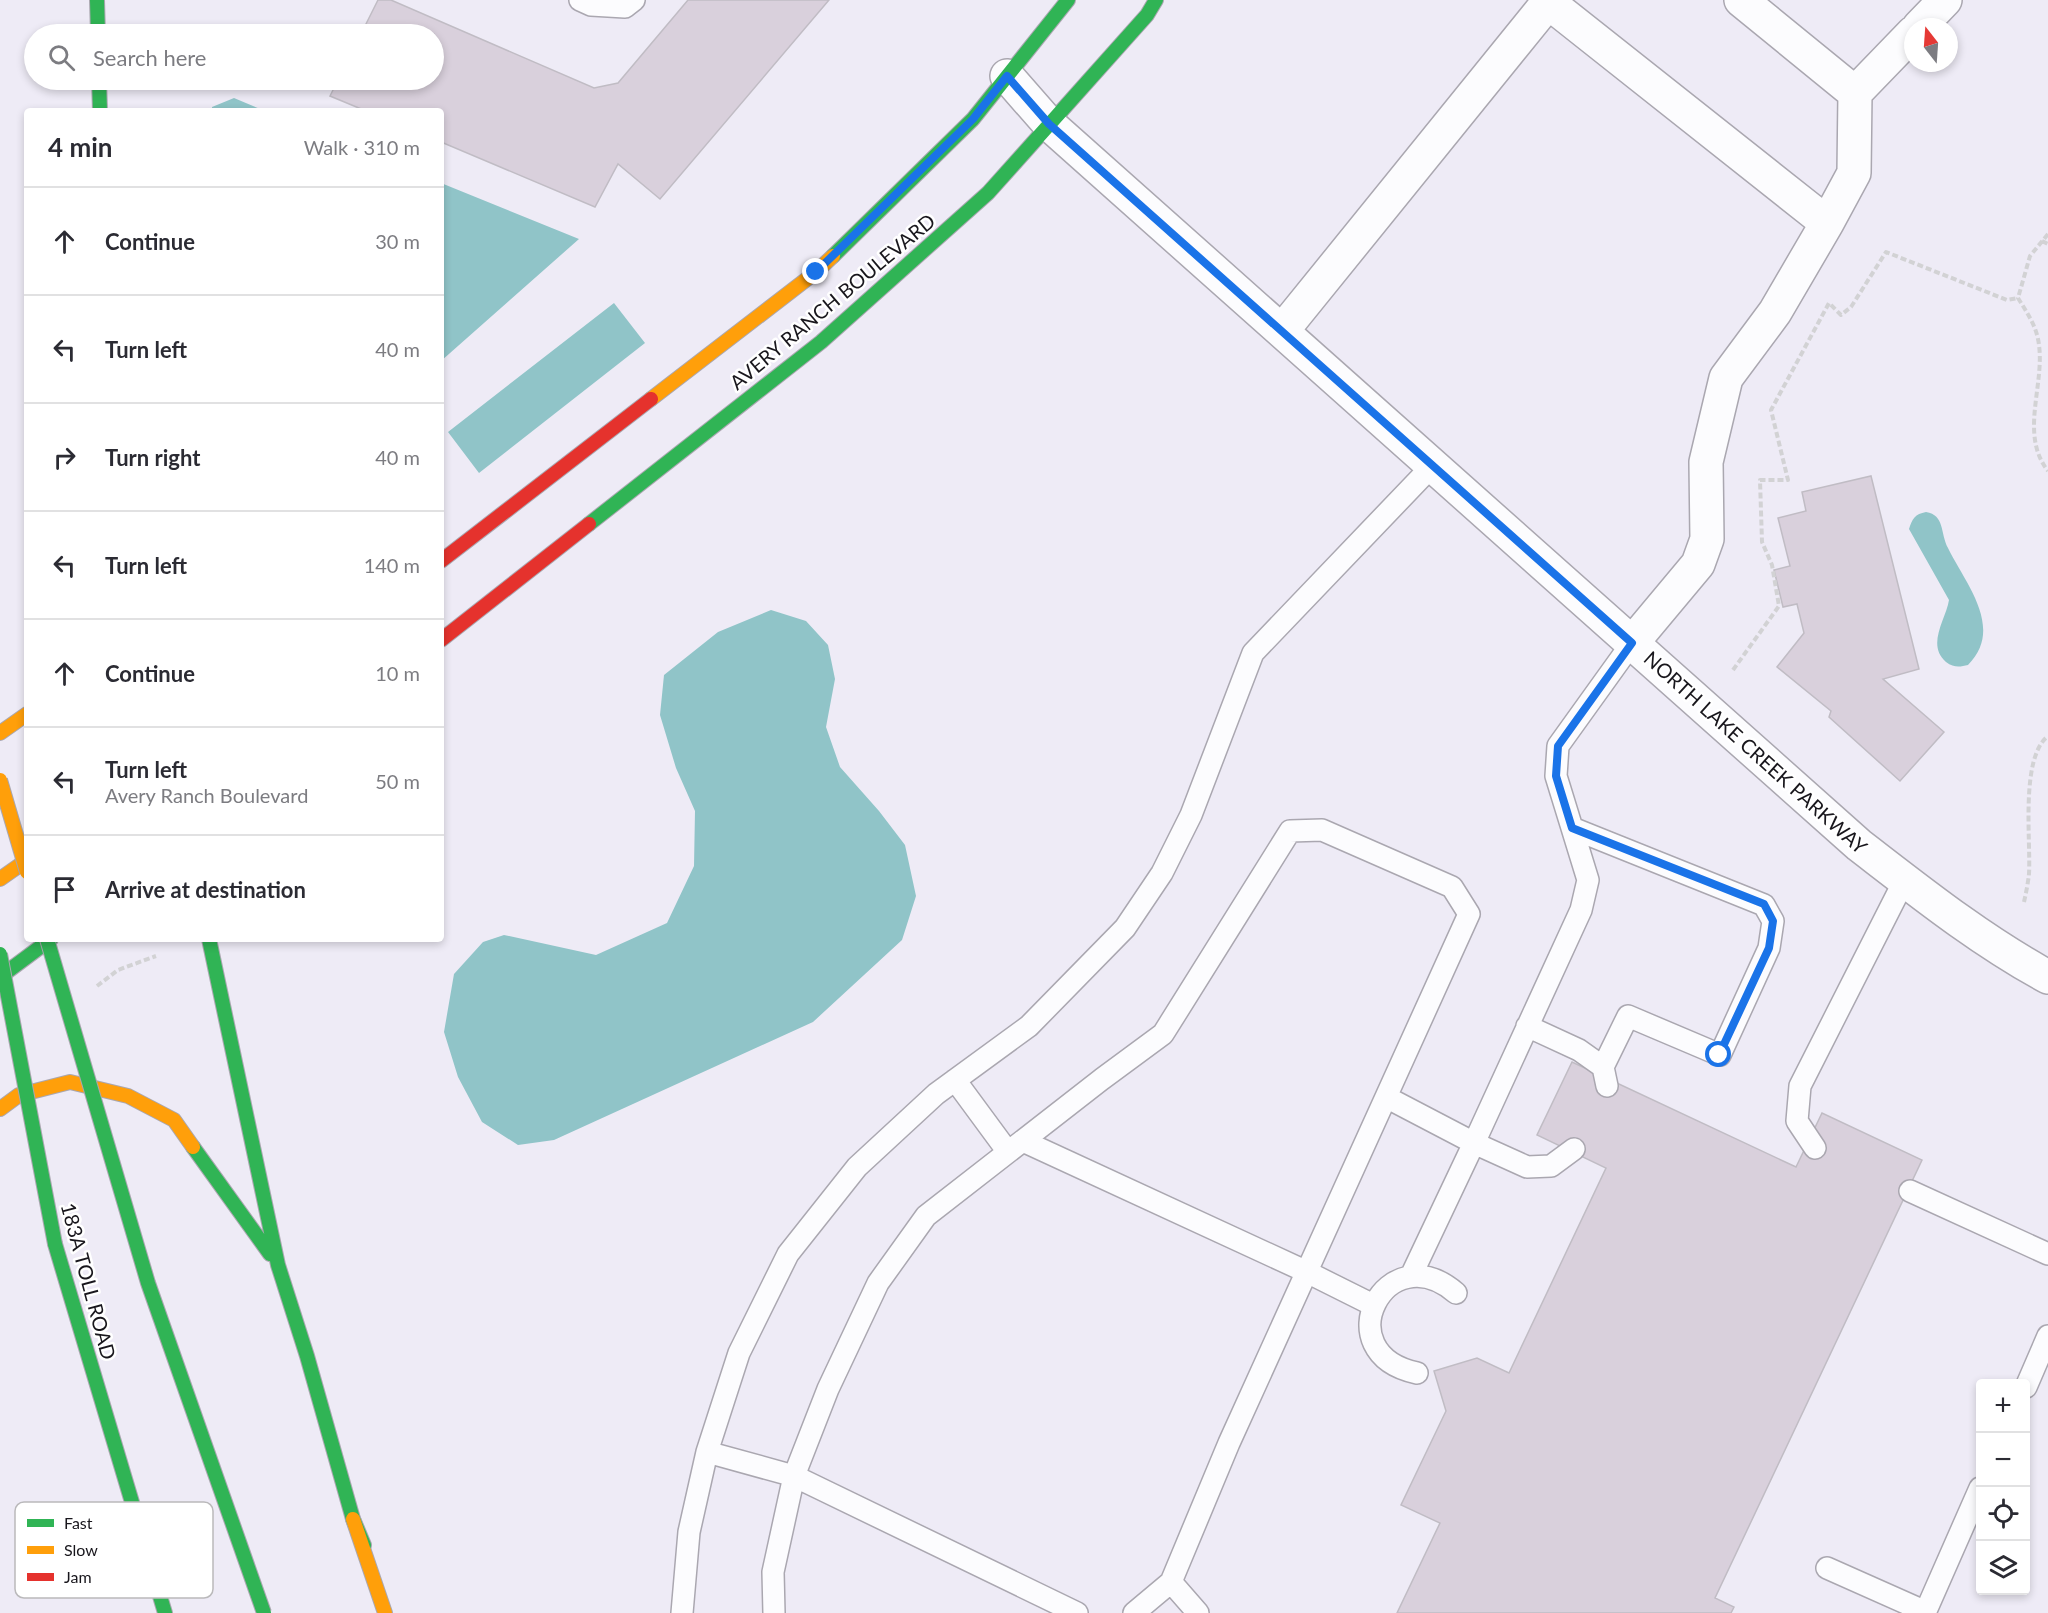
<!DOCTYPE html>
<html lang="en">
<head>
<meta charset="utf-8">
<style>
  :root { --surface:#fff; --page:#f2f2f3; --text:#2b2b33; --muted:#7c7c81; --line:#e1e1e2 }
  body { margin:0; font-family:Lato,sans-serif; background:var(--page); color:var(--text) }
  .controls { position:absolute; right:18px; bottom:18px; display:grid; overflow:hidden; border-radius:6px; box-shadow:0 3px 9px #0003 }
  .controls button { width:54px; height:54px; display:grid; place-items:center; padding:0; border:0; border-bottom:2px solid var(--line); background:var(--surface); color:var(--text); font:30px sans-serif }
  .compass { position:absolute; left:1904px; top:18px; width:54px; height:54px; border-radius:50%; background:var(--surface); box-shadow:0 3px 9px #0003; rotate:343deg }
  .stop { position:absolute; width:18px; height:18px; margin:-14px; border:4px solid #1a73e8; border-radius:50%; background:#fff }
  .stop.end { background:#1a73e8; border-color:#fff; box-shadow:0 2px 6px #0008 }
  .list { margin:0; padding:0; list-style:none }
  h2 { display:flex; justify-content:space-between; align-items:center; height:78px; margin:0; padding:0 24px; font-size:26px }
  h2 small { font-size:20px; font-weight:400; color:var(--muted) }
  .list li { display:grid; grid-template-columns:39px 1fr auto; gap:18px; align-items:center; box-sizing:border-box; height:108px; padding:0 24px; border-top:2px solid var(--line) }
  .list b { display:block; font-size:22px; white-space:nowrap }
  .list p { margin:0; font-size:20px; white-space:nowrap; color:var(--muted) }
  .list em { font-size:20px; font-style:normal; color:var(--muted) }
  .icon { flex:none; width:33px; height:33px; fill:none; stroke:currentColor; stroke-width:2; stroke-linecap:round; stroke-linejoin:round }
  .map { position:relative; flex:none; width:2048px; height:1613px; overflow:hidden }
  .search { position:absolute; background:var(--surface); box-shadow:0 3px 9px #0003; left:24px; top:24px; width:420px; height:66px; display:flex; align-items:center; gap:15px; box-sizing:border-box; padding:0 21px; border-radius:33px; color:var(--muted); font-size:22px }
  .panel { position:absolute; background:var(--surface); box-shadow:0 3px 9px #0003; left:24px; top:108px; width:420px; height:834px; border-radius:6px }
  .map>svg:first-child { display:block }
  .water { fill:#90c4c8 }
  .building { fill:#d9d0dc; stroke:#c0bcc4; stroke-width:1.5 }
  .lines { fill:none; stroke-linecap:round; stroke-linejoin:round }
  .lane-casing { stroke:#aaa7b0; stroke-width:24 }
  .street-casing { stroke:#aaa7b0; stroke-width:36 }
  .fast-casing { stroke:#aaa7b0; stroke-width:16 }
  .slow-casing { stroke:#aaa7b0; stroke-width:16 }
  .jam-casing { stroke:#aaa7b0; stroke-width:16 }
  .path { stroke:#d2d2d4; stroke-width:4; stroke-dasharray:6 3; stroke-linecap:butt }
  .lane { stroke:#fcfcfe; stroke-width:21 }
  .street { stroke:#fcfcfe; stroke-width:33 }
  .fast { stroke:#30b455; stroke-width:14 }
  .slow { stroke:#ff9f0a; stroke-width:14 }
  .jam { stroke:#e5322d; stroke-width:14 }
  .fast-bridge-casing { stroke:#aaa7b0; stroke-width:16; stroke-linecap:butt }
  .slow-bridge-casing { stroke:#aaa7b0; stroke-width:16; stroke-linecap:butt }
  .fast-bridge { stroke:#30b455; stroke-width:14 }
  .slow-bridge { stroke:#ff9f0a; stroke-width:14 }
  .route { stroke:#1a73e8; stroke-width:8 }
  .labels { text-anchor:middle; dominant-baseline:central; stroke-width:5; stroke-linejoin:round; paint-order:stroke }
  .street-label { font-size:20px; fill:#18161c; stroke:#fff }
  .key { fill:#fff; stroke:#bab9bb; stroke-width:1.5 }
  .key-label { font-size:16px; fill:#18161c }
</style>
</head>
<body>
<div class="map">
<svg width="2048" height="1613" viewBox="0 0 2048 1613">
  <rect width="100%" height="100%" fill="#eeebf6"/>
  <path class="water" d="M 234,98 L 265,111 L 212,111 L 212,107 Z
    M 441,183 L 579,239 L 441,361 Z
    M 614,303 L 645,343 L 479,473 L 448,432 Z
    M 1926,512 C 1945,515 1940,533 1948,548 C 1965,583 2005,628 1968,665 C 1960,667 1954,668 1946,662 C 1926,645 1946,619 1949,600 L 1909,529 C 1912,519 1915,514 1926,512 Z
    M 771,610 L 806,621 L 828,645 L 835,679 L 826,727 L 840,767 L 879,811 L 905,845 L 916,896 L 902,940 L 813,1022 L 554,1140 L 518,1145 L 482,1122 L 458,1077 L 444,1032 L 454,974 L 483,942 L 504,935 L 596,955 L 667,923 L 694,866 L 695,811 L 676,768 L 660,715 L 664,675 L 718,632 Z"/>
  <path class="building" d="M 378,0 L 391,0 L 594,88 L 618,83 L 688,0 L 829,0 L 660,199 L 618,164 L 595,207 L 441,142 L 441,111 L 366,111 L 330,96 L 338,80 L 434,80 L 434,34 L 361,34 Z
    M 1871,476 L 1919,669 L 1883,679 L 1944,732 L 1900,781 L 1829,717 L 1831,711 L 1777,667 L 1804,633 L 1797,604 L 1783,607 L 1774,570 L 1790,566 L 1778,518 L 1806,511 L 1802,492 Z
    M 1572,1062 L 1796,1167 L 1822,1113 L 1922,1160 L 1715,1598 L 1734,1607 L 1731,1613 L 1397,1613 L 1440,1523 L 1401,1505 L 1446,1411 L 1434,1371 L 1477,1358 L 1509,1373 L 1606,1168 L 1537,1135 Z"/>
  <g class="lines">
    <defs>
      <path id="lane" d="M 580,0 L 591,5 L 625,7 L 634,0
        M 1572,828 L 1764,905 L 1773,921 L 1769,948 L 1720,1055 L 1628,1016 L 1603,1067
        M 1527,1026 L 1579,1050 L 1603,1067 L 1607,1086
        M 955,1080 L 1008,1152
        M 1386,1097 L 1474,1143 L 1411,1276
        M 1023,1141 L 1307,1272 L 1373,1305
        M 1815,1148 L 1797,1121 L 1800,1086 L 1904,881
        M 1574,1149 L 1551,1166 L 1527,1167 L 1474,1143 L 1581,910 L 1588,880 L 1556,776 L 1558,746 L 1632,643
        M 1910,1191 L 2048,1254
        M 1417,1373 C 1324,1353 1386,1233 1456,1293
        M 2026,1387 L 2048,1336
        M 707,1452 L 794,1476 L 828,1389 L 878,1283 L 926,1216 L 1102,1079 L 1163,1034 L 1290,831 L 1322,830 L 1452,887 L 1469,914 L 1229,1443 L 1171,1582 L 1134,1613
        M 1827,1568 L 1926,1612
        M 1171,1582 L 1198,1613
        M 682,1613 L 689,1532 L 707,1452 L 739,1353 L 788,1254 L 857,1167 L 936,1094 L 1029,1026 L 1125,928 L 1162,873 L 1191,815 L 1253,653 L 1433,465
        M 774,1613 L 773,1572 L 794,1476 L 1077,1613
        M 1925,1613 L 1980,1488"/>
      <path id="street" d="M 1741,0 L 1855,93 L 1854,173 L 1827,223
        M 1548,2 L 1827,223 L 1775,312 L 1726,378 L 1706,462 L 1707,539 L 1698,564 L 1632,643
        M 1919,27 L 1945,0
        M 1007,76 L 1049,124 L 1859,845 C 1920,892 1980,940 2048,977
        M 1855,93 L 1913,33
        M 1282,331 L 1550,0"/>
      <path id="fast" d="M 97,0 L 98,34
        M 99,80 L 100,111
        M 833,256 L 973,119 L 1068,0
        M 589,524 L 821,342 L 988,193 L 1147,15 L 1156,0
        M 209,939 L 278,1265 L 307,1356 L 353,1519 L 364,1545
        M 0,977 L 51,939
        M 193,1147 L 270,1254
        M 55,1244 L 165,1613"/>
      <path id="slow" d="M 651,399 L 816,272 L 833,256
        M 0,733 L 27,714
        M 0,879 L 27,860
        M 0,1109 L 19,1095 L 70,1082 L 128,1096 L 174,1120 L 193,1147
        M 353,1519 L 385,1613"/>
      <path id="jam" d="M 441,561 L 651,399
        M 441,640 L 589,524"/>
    </defs>
    <use href="#lane" class="lane-casing"/>
    <use href="#street" class="street-casing"/>
    <use href="#fast" class="fast-casing"/>
    <use href="#slow" class="slow-casing"/>
    <use href="#jam" class="jam-casing"/>
    <path class="path" d="M 2048,234 L 2030,256 L 2018,298 C 2026,311 2035,324 2038,339 C 2047,382 2018,433 2048,471
      M 2042,241 L 2048,244
      M 1733,670 L 1779,606 L 1772,565 L 1762,542 L 1760,480 L 1788,480 L 1771,410 L 1829,303 L 1841,315 L 1851,307 L 1886,252 L 2007,300 L 2018,298
      M 2024,902 C 2026,893 2028,883 2029,874 C 2031,841 2020,758 2048,736
      M 97,986 L 118,970 L 156,956"/>
    <use href="#lane" class="lane"/>
    <use href="#street" class="street"/>
    <use href="#fast" class="fast"/>
    <use href="#slow" class="slow"/>
    <use href="#jam" class="jam"/>
    <defs>
      <path id="fast-bridge" d="M 47,939 L 148,1283 L 264,1613
        M 0,954 L 55,1244"/>
      <path id="slow-bridge" d="M 0,780 L 27,872"/>
    </defs>
    <use href="#fast-bridge" class="fast-bridge-casing"/>
    <use href="#slow-bridge" class="slow-bridge-casing"/>
    <use href="#fast-bridge" class="fast-bridge"/>
    <use href="#slow-bridge" class="slow-bridge"/>
  </g>
  <g class="lines">
    <path class="route" d="M 816,272 L 973,119 L 1007,76 L 1049,124 L 1632,643 L 1558,746 L 1556,776 L 1572,828 L 1764,904 L 1773,921 L 1769,948 L 1719,1055"/>
  </g>
  <g class="labels">
    <g class="street-label">
      <text transform="translate(832 301) rotate(-40)">AVERY RANCH BOULEVARD</text>
      <text transform="translate(1756 752) rotate(42)">NORTH LAKE CREEK PARKWAY</text>
      <text transform="translate(89 1281) rotate(75)">183A TOLL ROAD</text>
    </g>
  </g>
  <rect x="15" y="1502" width="198" height="96" rx="9" class="key"/>
  <rect x="27" y="1519" width="27" height="8" fill="#30b455"/>
  <rect x="27" y="1546" width="27" height="8" fill="#ff9f0a"/>
  <rect x="27" y="1573" width="27" height="8" fill="#e5322d"/>
  <g class="key-label">
    <text x="64" y="1529">Fast</text>
    <text x="64" y="1556">Slow</text>
    <text x="64" y="1583">Jam</text>
  </g>
</svg>
<div class="controls">
<button>+</button>
<button>−</button>
<button><svg class="icon" aria-label="locate" viewBox="0 0 24 24"><circle cx="12" cy="12" r="6"/><path d="M12 2v4M12 18v4M2 12h4M18 12h4"/></svg></button>
<button><svg class="icon" aria-label="layers" viewBox="0 0 24 24"><path d="M12 4l9 5-9 5-9-5zM3 14l9 5 9-5"/></svg></button>
</div>
<svg class="compass" viewBox="-18 -18 36 36"><path d="M0-13l5 13h-10z" fill="#e53935"/><path d="M0 13l5-13h-10z" fill="#7c7c81"/></svg>
<div class="stop" style="left:1719px;top:1055px"></div>
<div class="stop end" style="left:816px;top:272px"></div>
<div class="search"><svg class="icon" aria-label="search" viewBox="0 0 24 24"><circle cx="10" cy="10" r="6"/><path d="M15 15l6 6"/></svg>Search here</div>
<section class="panel">
<h2>4 min<small>Walk · 310 m</small></h2>
<ul class="list">
<li><svg class="icon" aria-label="ahead" viewBox="0 0 24 24"><path d="M12 20V5M6 11l6-6 6 6"/></svg><div><b>Continue</b></div><em>30 m</em></li>
<li><svg class="icon" aria-label="left" viewBox="0 0 24 24"><path d="M17 20v-9H6M10 6l-5 5 5 5"/></svg><div><b>Turn left</b></div><em>40 m</em></li>
<li><svg class="icon" aria-label="right" viewBox="0 0 24 24"><path d="M7 20v-9h11M14 6l5 5-5 5"/></svg><div><b>Turn right</b></div><em>40 m</em></li>
<li><svg class="icon" aria-label="left" viewBox="0 0 24 24"><path d="M17 20v-9H6M10 6l-5 5 5 5"/></svg><div><b>Turn left</b></div><em>140 m</em></li>
<li><svg class="icon" aria-label="ahead" viewBox="0 0 24 24"><path d="M12 20V5M6 11l6-6 6 6"/></svg><div><b>Continue</b></div><em>10 m</em></li>
<li><svg class="icon" aria-label="left" viewBox="0 0 24 24"><path d="M17 20v-9H6M10 6l-5 5 5 5"/></svg><div><b>Turn left</b><p>Avery Ranch Boulevard</p></div><em>50 m</em></li>
<li><svg class="icon" aria-label="arrive" viewBox="0 0 24 24"><path d="M6 21V4h12l-3 4 3 4H6"/></svg><div><b>Arrive at destination</b></div></li>
</ul>
</section>
</div>
</body>
</html>
